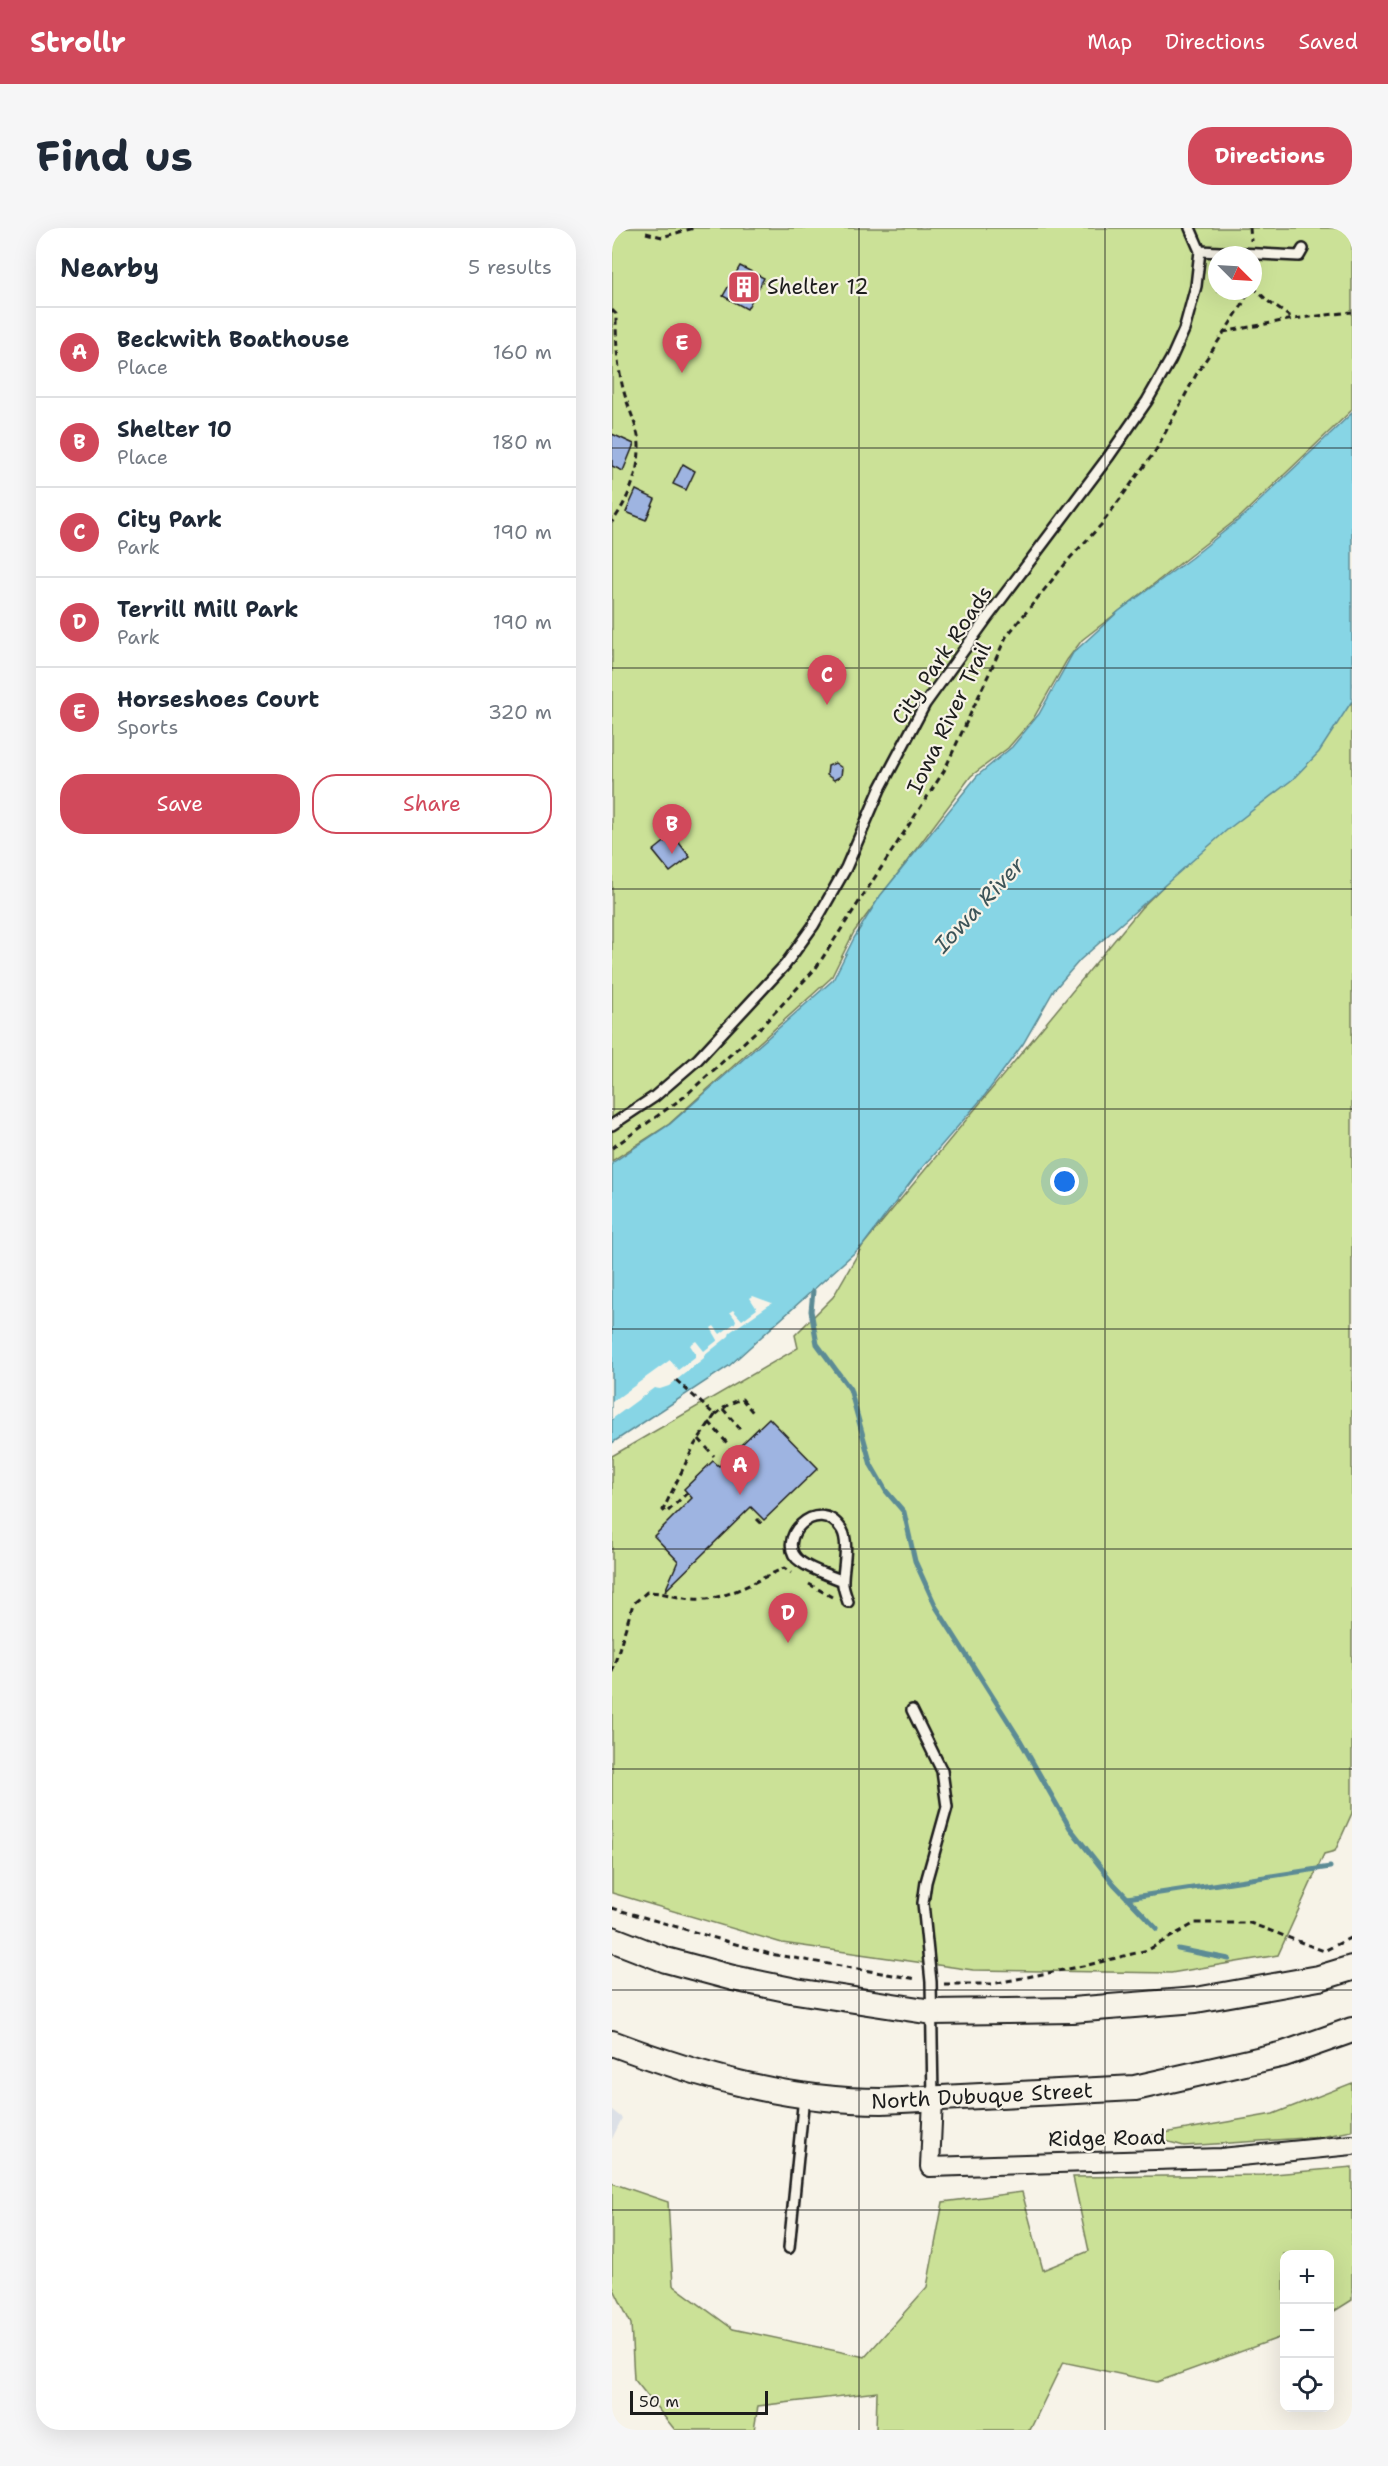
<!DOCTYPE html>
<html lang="en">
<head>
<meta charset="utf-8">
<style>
  :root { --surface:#fff; --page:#f6f6f7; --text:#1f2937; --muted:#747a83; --line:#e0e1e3; --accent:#d1495b }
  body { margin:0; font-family:"Shantell Sans",sans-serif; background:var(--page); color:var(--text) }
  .controls { position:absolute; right:18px; bottom:18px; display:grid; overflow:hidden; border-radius:12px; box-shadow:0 6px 24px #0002 }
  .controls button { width:54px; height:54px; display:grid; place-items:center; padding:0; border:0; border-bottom:2px solid var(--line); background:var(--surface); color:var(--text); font:30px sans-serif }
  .compass { position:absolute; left:596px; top:18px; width:54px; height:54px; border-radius:50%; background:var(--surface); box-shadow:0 6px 24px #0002; rotate:114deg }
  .scale { position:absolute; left:18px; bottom:15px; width:138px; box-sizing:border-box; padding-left:6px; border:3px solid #1c1c1c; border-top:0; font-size:16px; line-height:21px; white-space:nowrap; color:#1c1c1c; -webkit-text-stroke:4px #f7f3e8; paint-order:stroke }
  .you { position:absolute; left:453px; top:954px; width:21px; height:21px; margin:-15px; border:4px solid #fff; border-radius:50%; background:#1a73e8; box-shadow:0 0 0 9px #1a73e833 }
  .badge { display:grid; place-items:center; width:39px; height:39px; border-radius:50%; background:var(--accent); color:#fff; font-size:20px; font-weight:700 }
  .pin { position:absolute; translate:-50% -50px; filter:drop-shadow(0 2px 3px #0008) }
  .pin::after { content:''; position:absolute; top:32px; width:21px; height:18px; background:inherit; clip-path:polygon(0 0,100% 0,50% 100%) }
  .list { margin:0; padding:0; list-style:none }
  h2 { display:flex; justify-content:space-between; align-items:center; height:78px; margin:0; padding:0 24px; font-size:26px }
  h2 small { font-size:20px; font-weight:400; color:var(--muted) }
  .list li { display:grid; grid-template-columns:39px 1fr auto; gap:18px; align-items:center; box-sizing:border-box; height:90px; padding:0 24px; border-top:2px solid var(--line) }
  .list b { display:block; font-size:22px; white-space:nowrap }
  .list p { margin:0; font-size:20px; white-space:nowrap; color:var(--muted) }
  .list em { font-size:20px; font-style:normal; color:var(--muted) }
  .actions { display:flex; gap:12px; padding:18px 24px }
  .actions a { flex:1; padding:14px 0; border:2px solid var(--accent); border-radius:24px; text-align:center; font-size:21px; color:var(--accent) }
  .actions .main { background:var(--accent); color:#fff }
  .icon { flex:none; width:33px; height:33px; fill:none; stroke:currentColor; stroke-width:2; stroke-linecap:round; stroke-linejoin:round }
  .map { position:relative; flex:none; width:740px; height:2202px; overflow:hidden; border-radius:24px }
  header { display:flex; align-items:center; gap:36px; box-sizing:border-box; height:84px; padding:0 30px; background:var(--accent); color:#fff }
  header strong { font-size:28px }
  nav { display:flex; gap:33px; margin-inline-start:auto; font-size:21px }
  .intro { display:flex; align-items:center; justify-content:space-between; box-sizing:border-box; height:144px; padding:0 36px }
  h1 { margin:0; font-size:42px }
  .button { padding:15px 27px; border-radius:24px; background:var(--accent); color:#fff; font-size:21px; font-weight:700 }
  main { display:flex; gap:36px; padding:0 36px }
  aside { flex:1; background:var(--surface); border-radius:24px; box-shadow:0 6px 24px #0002 }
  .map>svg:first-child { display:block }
  .built { fill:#dce0e6 }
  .green { fill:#cbe197; stroke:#747e5a; stroke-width:1.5; fill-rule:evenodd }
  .water { fill:#87d5e5; stroke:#5c8b95; stroke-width:1.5 }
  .pier { fill:#f7f3e8 }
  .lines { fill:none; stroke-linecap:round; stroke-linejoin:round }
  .stream { stroke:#5c8b95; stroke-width:5 }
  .building { fill:#9eb4e1; stroke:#1c1c1c; stroke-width:1.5 }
  .lane-casing { stroke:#1c1c1c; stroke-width:14 }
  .street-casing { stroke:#1c1c1c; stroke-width:22 }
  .secondary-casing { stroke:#1c1c1c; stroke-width:28 }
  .path { stroke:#1c1c1c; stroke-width:3; stroke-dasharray:6 4.5; stroke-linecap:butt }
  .lane { stroke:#f7f3e8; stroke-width:9 }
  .street { stroke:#f7f3e8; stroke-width:18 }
  .secondary { stroke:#f7f3e8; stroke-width:24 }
  .grid { fill:none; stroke:#1c1c1c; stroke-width:1.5; stroke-opacity:0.55 }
  .labels { text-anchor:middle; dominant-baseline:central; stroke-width:4.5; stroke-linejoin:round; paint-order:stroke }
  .poi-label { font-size:21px; fill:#1c1c1c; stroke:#f7f3e8; text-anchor:start }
  .street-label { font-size:21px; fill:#1c1c1c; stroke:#f7f3e8 }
  .water-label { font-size:22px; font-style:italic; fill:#3c5458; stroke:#f7f3e8 }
</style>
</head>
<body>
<header>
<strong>Strollr</strong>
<nav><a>Map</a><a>Directions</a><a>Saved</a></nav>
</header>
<div class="intro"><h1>Find us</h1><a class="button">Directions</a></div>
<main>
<aside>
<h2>Nearby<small>5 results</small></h2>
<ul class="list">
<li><span class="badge">A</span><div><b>Beckwith Boathouse</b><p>Place</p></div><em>160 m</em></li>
<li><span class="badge">B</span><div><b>Shelter 10</b><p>Place</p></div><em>180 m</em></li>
<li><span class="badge">C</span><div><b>City Park</b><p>Park</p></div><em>190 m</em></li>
<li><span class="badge">D</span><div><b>Terrill Mill Park</b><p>Park</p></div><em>190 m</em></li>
<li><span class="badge">E</span><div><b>Horseshoes Court</b><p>Sports</p></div><em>320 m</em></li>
</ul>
<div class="actions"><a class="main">Save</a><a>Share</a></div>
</aside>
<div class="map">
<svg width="740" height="2202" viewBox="0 0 740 2202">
  <rect width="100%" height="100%" fill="#f7f3e8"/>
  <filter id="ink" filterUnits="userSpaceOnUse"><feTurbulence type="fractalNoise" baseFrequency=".0167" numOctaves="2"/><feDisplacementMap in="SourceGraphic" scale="12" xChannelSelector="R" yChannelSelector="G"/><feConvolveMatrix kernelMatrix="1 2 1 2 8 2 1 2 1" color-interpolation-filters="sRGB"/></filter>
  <g filter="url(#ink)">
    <path class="built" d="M 0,1882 L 10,1890 L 0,1911 Z"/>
    <path class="green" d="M 0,0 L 740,0 L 740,182 L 629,288 L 470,412 L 455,432 L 421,491 L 396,520 L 359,548 L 242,704 L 219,750 L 56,897 L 0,933 ZM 605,27 L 641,27 L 641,63 L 605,63 Z
      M 740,474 L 740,1585 L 723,1623 L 712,1626 L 666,1727 L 559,1745 L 361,1742 L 170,1715 L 0,1665 L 0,1228 L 186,1120 L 183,1107 L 221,1069 L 251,1017 L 529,680 Z
      M 740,1855 L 740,1903 L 709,1909 L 572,1918 L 535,1908 L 661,1886 Z
      M 740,1939 L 740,2072 L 718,2086 L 718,2026 L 672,2026 L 672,2108 L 545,2154 L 451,2134 L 418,2202 L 264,2202 L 265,2164 L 146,2178 L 142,2202 L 63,2202 L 22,2151 L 19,2096 L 0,2057 L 0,1955 L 56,1974 L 61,2057 L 121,2101 L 253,2129 L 315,2059 L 331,1974 L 410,1964 L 431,2042 L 477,2023 L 461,1949 L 651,1947 Z"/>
    <path class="water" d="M 740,185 L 740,473 L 707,524 L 681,551 L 615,602 L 468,732 L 442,762 L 411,816 L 373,867 L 308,942 L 251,1017 L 117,1138 L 0,1215 L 0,935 L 58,896 L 221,752 L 242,710 L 268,668 L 365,548 L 400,519 L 427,486 L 461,425 L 507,383 L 579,330 L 634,286 Z"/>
    <path class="pier" d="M 141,1068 L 160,1075 L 118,1104 L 117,1108 L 92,1128 L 92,1130 L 57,1158 L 48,1161 L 42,1160 L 0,1191 L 0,1174 L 58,1132 L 66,1142 L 83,1129 L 83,1125 L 78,1117 L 84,1113 L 92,1123 L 106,1112 L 99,1100 L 102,1098 L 108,1106 L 123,1095 L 124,1092 L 118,1084 L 121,1082 L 130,1092 L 145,1081 L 138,1070 Z"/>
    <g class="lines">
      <path class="stream" d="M 201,1063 L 199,1083 L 205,1116 L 238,1161 L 259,1237 L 274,1263 L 292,1284 L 303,1333 L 324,1379 L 408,1512 L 458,1600 L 502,1656 L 545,1701
        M 515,1670 L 718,1639
        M 566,1721 L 617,1731"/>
    </g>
    <path class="building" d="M 128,38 L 152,50 L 135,81 L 111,68 Z
      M 0,206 L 22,216 L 11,243 L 0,238 Z
      M 71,236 L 83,243 L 74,262 L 61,256 Z
      M 24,262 L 43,271 L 34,292 L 14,284 Z
      M 223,535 L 230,540 L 229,548 L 222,552 L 215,547 L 216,538 Z
      M 61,607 L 78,629 L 58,644 L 41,623 Z
      M 157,1190 L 206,1240 L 152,1292 L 139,1279 L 53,1363 L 66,1333 L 42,1308 L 80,1270 L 72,1261 L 101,1233 L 107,1238 Z"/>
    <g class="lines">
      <defs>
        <path id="lane" d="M 588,23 L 687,28 L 691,21
          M 0,897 L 42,869 L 86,831 L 173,737 L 201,698 L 234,640 L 268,561 L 313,476 L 375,390 L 497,228 L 535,173 L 559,131 L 572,102 L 584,58 L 588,23 L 578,0
          M 231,1353 C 218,1347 201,1343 189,1334 C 159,1314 206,1264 230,1302 C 238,1316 230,1341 231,1357 C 232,1363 234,1368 236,1374
          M 300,1482 L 330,1543 L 335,1579 L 314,1654 L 311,1675 L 319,1754 L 321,1870
          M 177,2020 L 192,1868"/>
        <path id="street" d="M 321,1871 L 318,1939 L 609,1930 L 740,1917"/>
        <path id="secondary" d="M 0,1711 L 54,1732 L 121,1750 L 184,1763 L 320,1784 L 460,1782 L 584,1772 L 707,1750 L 740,1740
          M 0,1815 C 87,1848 176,1873 270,1873 L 523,1860 L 672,1826 L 740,1802"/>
      </defs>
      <use href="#lane" class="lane-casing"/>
      <use href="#street" class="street-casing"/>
      <use href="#secondary" class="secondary-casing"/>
      <path class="path" d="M 638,0 L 639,13
        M 34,5 L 50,9 L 82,0
        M 641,59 L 657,74 L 681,91
        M 0,82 L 4,86 C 4,112 5,139 12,164 C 16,179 23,193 26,208 C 31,235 17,272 0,294
        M 611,104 L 681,91 L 740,84
        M 0,920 L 72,869 L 151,797 L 204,740 L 332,543 L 394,409 L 458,330 L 489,297 L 544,222 L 585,145 L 629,79 L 637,63
        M 64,1152 L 103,1187 L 83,1216 L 51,1282 L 54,1285 L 75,1265
        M 111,1181 L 128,1201
        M 103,1187 L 117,1176 L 130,1171 L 143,1187
        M 97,1194 L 115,1215
        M 87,1211 L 102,1228
        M 145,1291 L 150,1296
        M 197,1356 L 220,1369
        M 0,1444 L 21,1376 L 35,1364 C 51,1364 65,1370 81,1371 C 113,1374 144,1352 172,1340 L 179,1345
        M 0,1680 L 158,1726 L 305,1751
        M 332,1756 L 380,1756 L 476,1737 L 536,1722 L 583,1695 L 638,1695 L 712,1723 L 740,1709"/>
      <use href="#lane" class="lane"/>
      <use href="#street" class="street"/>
      <use href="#secondary" class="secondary"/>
    </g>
  </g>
  <path class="grid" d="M 247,0 L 247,2202M 493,0 L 493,2202M 0,220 L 740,220M 0,440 L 740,440M 0,661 L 740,661M 0,881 L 740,881M 0,1101 L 740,1101M 0,1321 L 740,1321M 0,1541 L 740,1541M 0,1762 L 740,1762M 0,1982 L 740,1982"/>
  <defs>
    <symbol id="building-square" viewBox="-11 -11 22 22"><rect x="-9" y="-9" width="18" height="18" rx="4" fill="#d1495b" stroke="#f7f3e8"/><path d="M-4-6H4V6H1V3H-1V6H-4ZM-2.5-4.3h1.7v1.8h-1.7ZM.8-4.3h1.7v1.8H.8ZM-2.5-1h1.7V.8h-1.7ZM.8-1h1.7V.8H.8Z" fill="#fff"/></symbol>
  </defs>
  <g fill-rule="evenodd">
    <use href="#building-square" x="113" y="40" width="38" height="38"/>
  </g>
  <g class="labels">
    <g class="poi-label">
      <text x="155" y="59">Shelter 12</text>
    </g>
    <g class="street-label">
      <text transform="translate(330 427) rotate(-56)">City Park Roads</text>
      <text transform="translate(337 490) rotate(-64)">Iowa River Trail</text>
      <text transform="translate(370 1868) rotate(-3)">North Dubuque Street</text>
      <text transform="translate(495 1910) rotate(-1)">Ridge Road</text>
    </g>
    <g class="water-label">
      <text transform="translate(367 677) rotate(-47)">Iowa River</text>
    </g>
  </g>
</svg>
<div class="controls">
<button>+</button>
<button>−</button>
<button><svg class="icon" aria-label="locate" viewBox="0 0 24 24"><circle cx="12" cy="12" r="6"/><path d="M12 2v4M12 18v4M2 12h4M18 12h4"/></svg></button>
</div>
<svg class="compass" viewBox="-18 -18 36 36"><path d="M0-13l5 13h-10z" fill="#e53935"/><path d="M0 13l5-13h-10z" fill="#747a83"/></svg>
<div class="scale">50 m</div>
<div class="you"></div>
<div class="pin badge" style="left:128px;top:1267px">A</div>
<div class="pin badge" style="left:60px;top:626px">B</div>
<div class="pin badge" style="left:215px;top:477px">C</div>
<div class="pin badge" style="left:176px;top:1415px">D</div>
<div class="pin badge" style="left:70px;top:145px">E</div>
</div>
</main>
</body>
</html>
